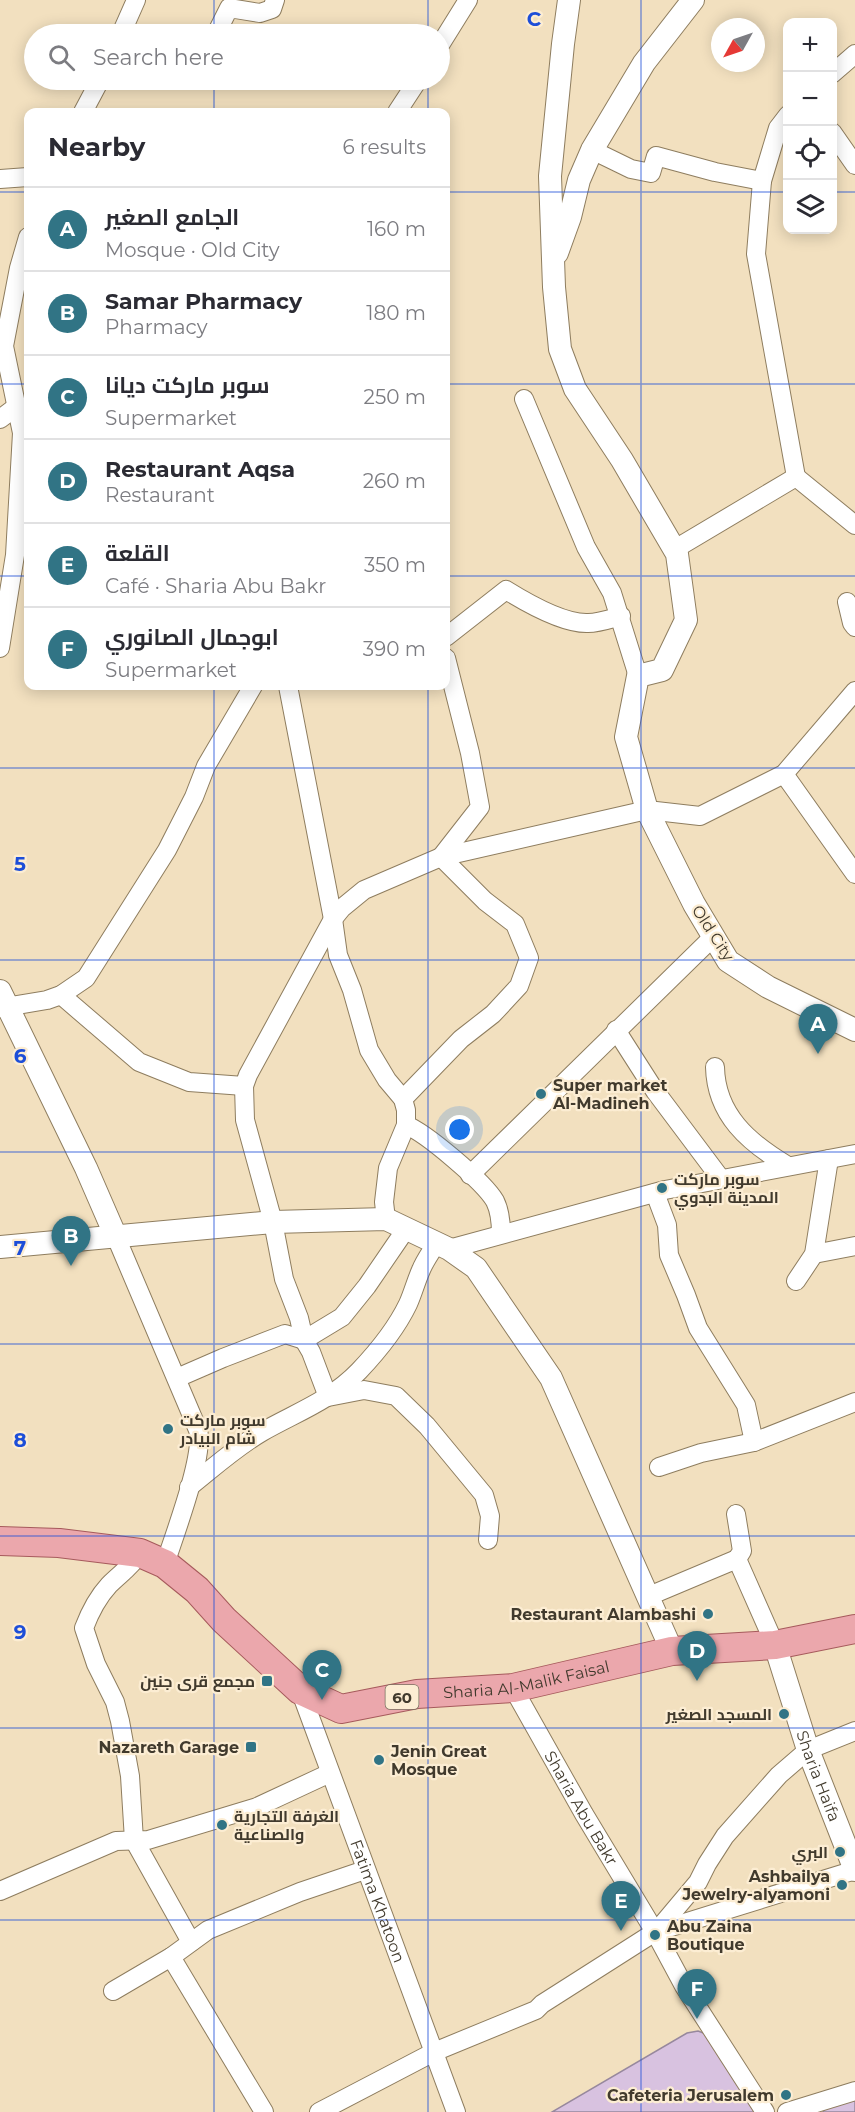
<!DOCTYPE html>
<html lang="en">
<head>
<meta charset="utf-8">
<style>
  :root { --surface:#fff; --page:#f7f7f7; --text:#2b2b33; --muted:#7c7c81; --line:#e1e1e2; --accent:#317485 }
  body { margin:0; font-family:Montserrat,Cairo,sans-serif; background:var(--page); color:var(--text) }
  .controls { position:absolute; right:18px; top:18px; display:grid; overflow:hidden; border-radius:12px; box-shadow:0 3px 15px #0003 }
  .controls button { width:54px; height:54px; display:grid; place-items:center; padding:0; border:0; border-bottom:2px solid var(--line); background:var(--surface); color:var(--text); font:30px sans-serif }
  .compass { position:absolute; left:711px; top:18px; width:54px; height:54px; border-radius:50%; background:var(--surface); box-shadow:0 3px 15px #0003; rotate:230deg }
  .you { position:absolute; left:460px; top:1130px; width:21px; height:21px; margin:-15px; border:4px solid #fff; border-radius:50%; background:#1a73e8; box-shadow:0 0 0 9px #1a73e833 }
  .badge { display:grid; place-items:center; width:39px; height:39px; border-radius:50%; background:var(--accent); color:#fff; font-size:20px; font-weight:700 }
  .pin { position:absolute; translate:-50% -50px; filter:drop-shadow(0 2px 3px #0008) }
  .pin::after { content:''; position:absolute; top:32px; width:21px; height:18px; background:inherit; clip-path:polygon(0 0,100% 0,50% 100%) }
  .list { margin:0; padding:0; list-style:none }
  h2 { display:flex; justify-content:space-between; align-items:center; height:78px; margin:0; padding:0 24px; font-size:26px }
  h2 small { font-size:20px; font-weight:400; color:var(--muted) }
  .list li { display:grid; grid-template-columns:39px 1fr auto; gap:18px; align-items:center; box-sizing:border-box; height:84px; padding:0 24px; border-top:2px solid var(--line) }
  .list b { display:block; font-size:22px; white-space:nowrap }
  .list p { margin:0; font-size:20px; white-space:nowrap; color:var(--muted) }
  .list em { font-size:20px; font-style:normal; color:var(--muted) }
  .icon { flex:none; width:33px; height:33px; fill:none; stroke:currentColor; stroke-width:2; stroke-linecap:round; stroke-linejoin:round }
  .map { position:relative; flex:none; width:855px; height:2112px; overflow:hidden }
  .search { position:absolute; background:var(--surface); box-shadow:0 3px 15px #0003; left:24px; top:24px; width:426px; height:66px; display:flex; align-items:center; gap:15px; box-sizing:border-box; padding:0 21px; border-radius:33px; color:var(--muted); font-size:22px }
  .panel { position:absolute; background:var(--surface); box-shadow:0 3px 15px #0003; left:24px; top:108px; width:426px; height:582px; border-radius:12px }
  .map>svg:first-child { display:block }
  .building { fill:#d8c2e0; stroke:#97889d; stroke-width:1.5 }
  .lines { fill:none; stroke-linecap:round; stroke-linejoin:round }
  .minor-casing { stroke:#8e7d5f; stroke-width:20 }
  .tertiary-casing { stroke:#8e7d5f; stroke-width:24 }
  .primary-casing { stroke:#a65a5c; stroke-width:30 }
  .minor { stroke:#fff; stroke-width:18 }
  .tertiary { stroke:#fff; stroke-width:22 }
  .primary { stroke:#eba7ac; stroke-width:28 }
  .grid { fill:none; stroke:#1d4ed8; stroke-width:1.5; stroke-opacity:0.55 }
  .poi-dot { fill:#317485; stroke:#fcedd3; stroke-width:2 }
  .labels { text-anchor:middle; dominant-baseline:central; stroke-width:4.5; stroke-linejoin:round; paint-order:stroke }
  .shield { fill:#fcedd3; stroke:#79705f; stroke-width:1.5 }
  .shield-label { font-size:15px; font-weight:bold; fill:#413a2d }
  .street-label { font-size:16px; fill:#413a2d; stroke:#fcedd3 }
  .poi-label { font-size:16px; font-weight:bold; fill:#413a2d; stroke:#fcedd3; text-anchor:end }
  .grid-label { font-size:20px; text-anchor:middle; font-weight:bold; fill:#1d4ed8; stroke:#fcedd3; stroke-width:4.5; stroke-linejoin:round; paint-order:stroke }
</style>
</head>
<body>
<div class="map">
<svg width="855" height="2112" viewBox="0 0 855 2112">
  <rect width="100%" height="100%" fill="#f2e0bf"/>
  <path class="building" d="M 698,2031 L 714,2037 L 718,2041 L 747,2086 L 757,2107 L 759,2106 L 762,2112 L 552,2112 L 687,2033 Z
    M 855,2086 L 855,2112 L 823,2112 L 827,2100 Z"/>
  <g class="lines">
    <defs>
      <g id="minor">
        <path d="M 121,34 L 136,0"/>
        <path d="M 216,34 L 229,8 L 260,13 L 272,9 L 275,0"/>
        <path d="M 440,45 L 468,0"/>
        <path d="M 832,74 L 855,54"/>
        <path d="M 83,112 L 100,80"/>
        <path d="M 397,112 L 418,80"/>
        <path d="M 788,115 L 778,128 L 762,181 L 756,254 L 796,477"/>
        <path d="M 832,132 L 855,165"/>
        <path d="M 592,150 L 631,169 L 651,173 L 656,156 L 715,172 L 762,181"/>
        <path d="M 0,179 L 28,177"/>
        <path d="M 524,399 L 586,547 L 612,593 L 638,676"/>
        <path d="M 0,419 L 16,407"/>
        <path d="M 675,549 L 796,477 L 855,525"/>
        <path d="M 847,602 L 852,623 L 855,627"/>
        <path d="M 446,637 L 506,590 C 527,603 563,624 588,623 C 599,623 610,619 621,616"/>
        <path d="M 0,648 L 15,555 L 22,433 L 4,346 L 19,268 L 28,237"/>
        <path d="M 288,686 L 333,919 L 338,955 L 352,990 L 369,1050 L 387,1080 L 403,1099 L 406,1110 L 406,1125 L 388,1168 L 384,1202 L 386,1219"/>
        <path d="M 784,774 L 855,874"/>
        <path d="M 61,995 L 139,1062 L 189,1082 L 244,1086"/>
        <path d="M 0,1008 L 47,1000 L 61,995 L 86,978 L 167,850 L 194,797 L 206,766 L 253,686"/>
        <path d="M 616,1030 L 655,1091 L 721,1179"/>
        <path d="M 715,1067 C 716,1115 749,1143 788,1166"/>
        <path d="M 403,1099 L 461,1039 L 493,1014 L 519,986 L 529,958 L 515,924 L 485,901 L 441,857 L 480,807 L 470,753 L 446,658"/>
        <path d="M 406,1125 C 426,1133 484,1182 495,1201 C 500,1211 501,1223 501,1234"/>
        <path d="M 470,1175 L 713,937"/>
        <path d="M 655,1193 L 667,1225 L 669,1255 L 686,1295 L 698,1328 L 746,1405 L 754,1442"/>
        <path d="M 116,1237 L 198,1430 C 205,1455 174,1536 165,1564"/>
        <path d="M 449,1249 L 665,1190 L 855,1154"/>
        <path d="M 814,1254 L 855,1246"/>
        <path d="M 796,1281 L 814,1254 L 829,1159"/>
        <path d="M 177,1378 L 223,1358 L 285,1334 L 304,1340 L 342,1317 L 367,1286 L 406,1229"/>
        <path d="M 659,1467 L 701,1453 L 754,1442 L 855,1402"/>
        <path d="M 189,1487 C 213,1468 236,1447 262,1432 C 297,1412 330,1401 359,1371 C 378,1351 396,1329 408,1304 C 413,1293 416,1281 421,1270 C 425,1260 432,1251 437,1242"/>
        <path d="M 736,1514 L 742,1551 L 737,1559"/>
        <path d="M 488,1540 L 490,1516 L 484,1495 L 427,1426 L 396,1396 L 364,1390 L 328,1397 L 311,1352 L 304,1340 L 299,1318 L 284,1279 L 273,1222 L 245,1120 L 244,1086 L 248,1075 L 333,919 L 342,908 L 364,890 L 441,857 L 647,810 L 700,816 L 784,774 L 855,691"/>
        <path d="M 140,1553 C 130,1568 121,1573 109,1585 C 98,1597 90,1612 84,1628 L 96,1664 L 115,1702 L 120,1721 L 130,1776 L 134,1840 L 191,1942"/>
        <path d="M 649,1596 L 737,1559 L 775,1645"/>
        <path id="s1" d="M 513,1688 L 584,1814 L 655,1932 L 684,1986 L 765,2112"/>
        <path id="s2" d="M 300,1690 L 456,2112"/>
        <path d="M 0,1891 L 116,1841 L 148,1840 L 257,1807 L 330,1773"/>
        <path d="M 656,1932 L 698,1882 L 707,1864 L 725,1836 L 779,1775 L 808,1750 L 855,1731"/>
        <path d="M 171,1957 L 264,2112"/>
        <path d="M 113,1991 L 171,1957 L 208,1930 L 300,1892 L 365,1870"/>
        <path d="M 319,2112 L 434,2052 L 536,2010 L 542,2004 L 655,1932 L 855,1870"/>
        <path d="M 787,2112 L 855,2091"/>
      </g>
      <g id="tertiary">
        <path d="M 569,0 L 563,44 L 550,176 L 554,287 L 560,349 L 575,389 L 622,460 L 677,554 L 686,620 L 662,670 L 638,676 L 626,737 L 647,810 L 694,904 L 728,961 L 768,987 L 855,1030"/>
        <path d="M 557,253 L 570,217 L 579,180 L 592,150 L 644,63 L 693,0"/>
        <path d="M 0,991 L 86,1168 L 116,1237"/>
        <path d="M 0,1247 L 273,1222 L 386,1219 L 449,1249 L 476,1268 L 551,1378 L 672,1651"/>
        <path id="s3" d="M 775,1645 L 808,1750 L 855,1870"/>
      </g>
      <g id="primary">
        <path id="s4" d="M 0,1541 L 59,1543 L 140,1553 L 165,1564 L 197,1590 L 224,1620 L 300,1690 L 341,1709 L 417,1694 L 513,1688 L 672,1651 L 775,1645 L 855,1629"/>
      </g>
    </defs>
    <use href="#minor" class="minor-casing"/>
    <use href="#tertiary" class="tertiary-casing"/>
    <use href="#primary" class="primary-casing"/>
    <use href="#minor" class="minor"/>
    <use href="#tertiary" class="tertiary"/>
    <use href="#primary" class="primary"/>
  </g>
  <path class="grid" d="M 214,0 L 214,34M 428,0 L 428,34M 641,0 L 641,2112M 214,80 L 214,112M 428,80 L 428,112M 0,192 L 28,192M 446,192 L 788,192M 832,192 L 855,192M 0,384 L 28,384M 446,384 L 855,384M 0,576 L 28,576M 446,576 L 855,576M 214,686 L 214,2112M 428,686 L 428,2112M 0,768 L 855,768M 0,960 L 855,960M 0,1152 L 855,1152M 0,1344 L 855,1344M 0,1536 L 855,1536M 0,1728 L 855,1728M 0,1920 L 855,1920"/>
  <g class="poi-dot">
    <circle cx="541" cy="1094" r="6"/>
    <circle cx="662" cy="1188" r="6"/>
    <circle cx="168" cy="1429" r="6"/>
    <circle cx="708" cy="1614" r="6"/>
    <rect x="261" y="1675" width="12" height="12" rx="3"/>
    <circle cx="784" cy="1714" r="6"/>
    <rect x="245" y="1741" width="12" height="12" rx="3"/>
    <circle cx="379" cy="1760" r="6"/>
    <circle cx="222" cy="1825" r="6"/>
    <circle cx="840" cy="1852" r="6"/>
    <circle cx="842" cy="1885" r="6"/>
    <circle cx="655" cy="1935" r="6"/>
    <circle cx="786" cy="2095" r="6"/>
  </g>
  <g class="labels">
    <rect class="shield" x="385.5" y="1685" width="33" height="24" rx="4.5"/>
    <g class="shield-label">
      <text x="402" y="1697">60</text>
    </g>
    <g class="street-label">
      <text transform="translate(713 933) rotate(57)">Old City</text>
      <text stroke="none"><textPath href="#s4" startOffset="586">Sharia Al-Malik Faisal</textPath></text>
      <text stroke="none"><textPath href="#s3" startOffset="138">Sharia Haifa</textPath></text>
      <text stroke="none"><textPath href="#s1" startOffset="138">Sharia Abu Bakr</textPath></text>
      <text stroke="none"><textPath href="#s2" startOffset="225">Fatima Khatoon</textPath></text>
    </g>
    <g class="poi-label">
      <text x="553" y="1085" text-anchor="start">Super market<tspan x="553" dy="18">Al-Madineh</tspan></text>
      <text x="674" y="1179" text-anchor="start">سوبر ماركت<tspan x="674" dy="18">المدينة البدوي</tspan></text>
      <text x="180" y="1420" text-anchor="start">سوبر ماركت<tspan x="180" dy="18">شام البيادر</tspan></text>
      <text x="696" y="1614">Restaurant Alambashi</text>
      <text x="255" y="1681">مجمع قرى جنين</text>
      <text x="772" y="1714">المسجد الصغير</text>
      <text x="239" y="1747">Nazareth Garage</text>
      <text x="391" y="1751" text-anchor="start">Jenin Great<tspan x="391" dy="18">Mosque</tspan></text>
      <text x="234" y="1816" text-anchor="start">الغرفة التجارية<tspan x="234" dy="18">والصناعية</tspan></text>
      <text x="828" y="1852">البري</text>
      <text x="830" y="1876">Ashbailya<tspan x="830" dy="18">Jewelry-alyamoni</tspan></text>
      <text x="667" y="1926" text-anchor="start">Abu Zaina<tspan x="667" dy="18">Boutique</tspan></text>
      <text x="774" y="2095">Cafeteria Jerusalem</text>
    </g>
  </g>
  <g class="grid-label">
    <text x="534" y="26">C</text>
    <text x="20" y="871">5</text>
    <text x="20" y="1063">6</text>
    <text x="20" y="1255">7</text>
    <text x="20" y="1447">8</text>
    <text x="20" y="1639">9</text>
  </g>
</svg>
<div class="controls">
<button>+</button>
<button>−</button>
<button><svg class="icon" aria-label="locate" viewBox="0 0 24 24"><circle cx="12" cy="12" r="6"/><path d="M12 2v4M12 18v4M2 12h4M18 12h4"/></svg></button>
<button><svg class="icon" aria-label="layers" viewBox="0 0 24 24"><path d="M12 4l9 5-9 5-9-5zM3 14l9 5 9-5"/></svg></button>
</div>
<svg class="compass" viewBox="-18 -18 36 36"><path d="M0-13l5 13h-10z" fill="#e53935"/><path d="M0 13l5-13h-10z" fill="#7c7c81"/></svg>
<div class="you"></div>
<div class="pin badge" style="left:818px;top:1054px">A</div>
<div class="pin badge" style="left:71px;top:1266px">B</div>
<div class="pin badge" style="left:322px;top:1700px">C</div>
<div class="pin badge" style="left:697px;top:1681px">D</div>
<div class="pin badge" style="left:621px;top:1931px">E</div>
<div class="pin badge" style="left:697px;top:2019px">F</div>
<div class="search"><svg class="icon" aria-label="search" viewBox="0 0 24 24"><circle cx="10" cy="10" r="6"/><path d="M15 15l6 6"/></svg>Search here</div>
<section class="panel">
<h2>Nearby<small>6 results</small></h2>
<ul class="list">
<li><span class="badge">A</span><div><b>الجامع الصغير</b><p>Mosque · Old City</p></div><em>160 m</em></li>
<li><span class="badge">B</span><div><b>Samar Pharmacy</b><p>Pharmacy</p></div><em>180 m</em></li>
<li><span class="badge">C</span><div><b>سوبر ماركت ديانا</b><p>Supermarket</p></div><em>250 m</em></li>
<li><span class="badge">D</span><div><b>Restaurant Aqsa</b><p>Restaurant</p></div><em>260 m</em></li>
<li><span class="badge">E</span><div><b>القلعة</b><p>Café · Sharia Abu Bakr</p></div><em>350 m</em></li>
<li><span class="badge">F</span><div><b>ابوجمال الصانوري</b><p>Supermarket</p></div><em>390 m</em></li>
</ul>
</section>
</div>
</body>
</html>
